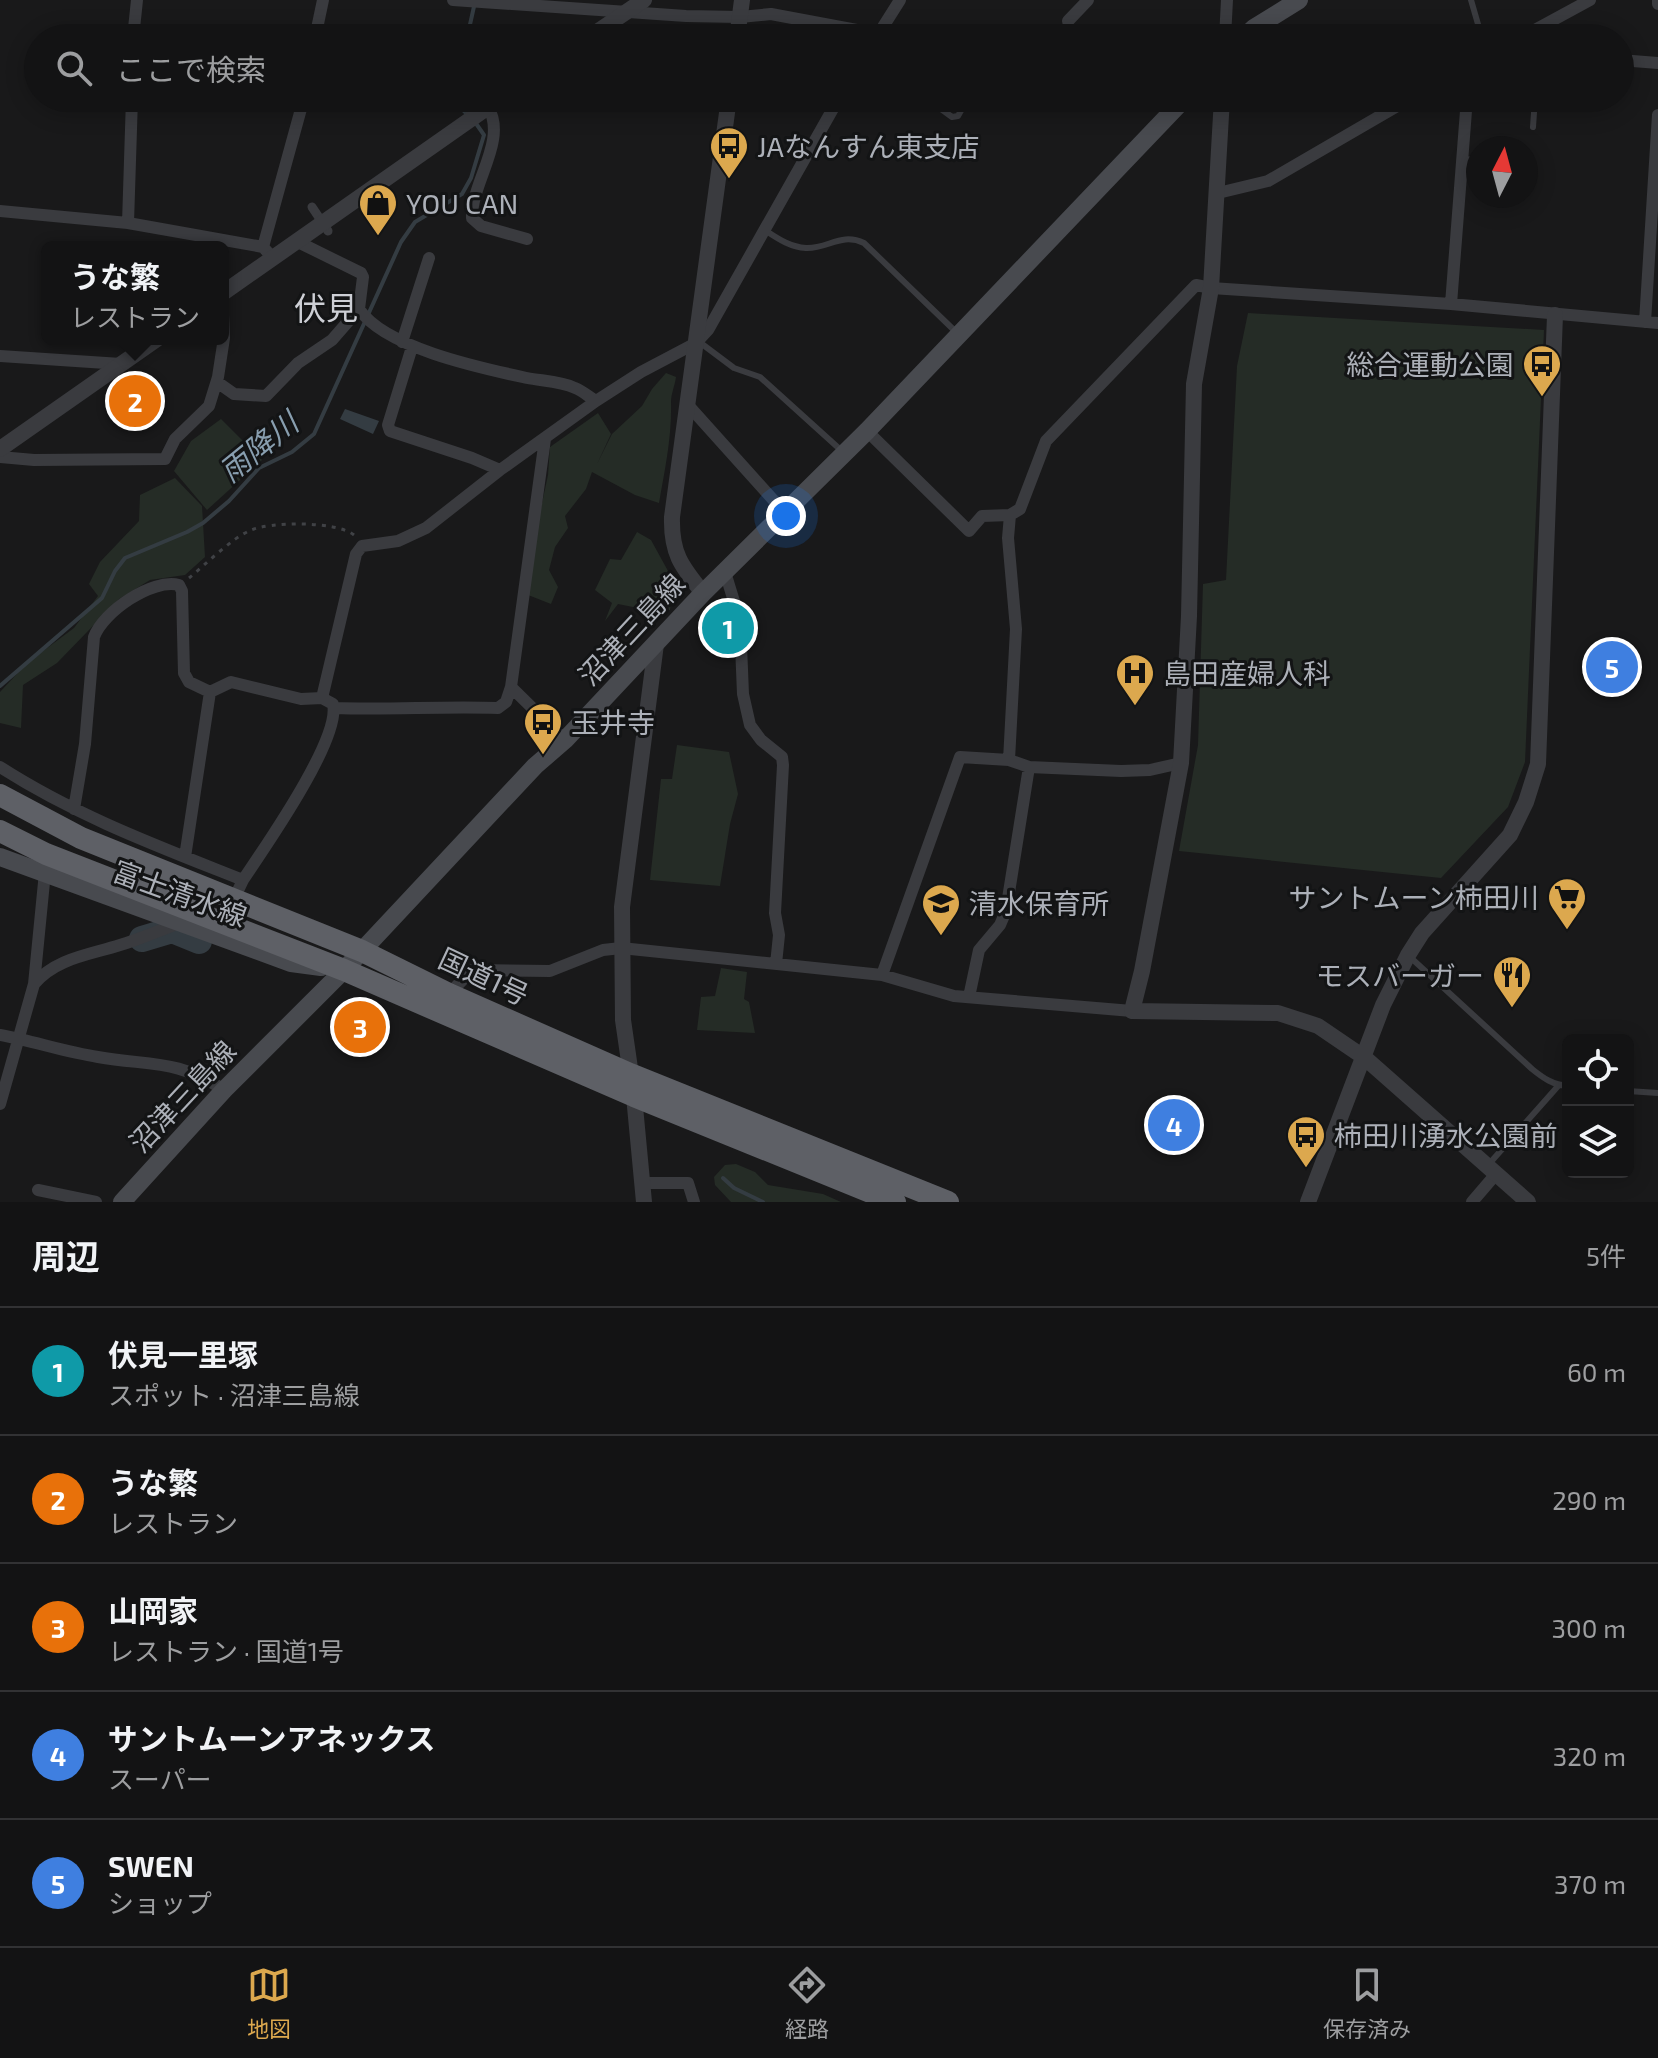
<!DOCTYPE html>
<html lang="ja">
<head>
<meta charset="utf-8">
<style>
  :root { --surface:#131314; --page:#202022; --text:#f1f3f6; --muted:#9d9ea0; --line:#323234; --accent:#dca84e }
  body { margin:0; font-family:"Exo 2","Noto Sans JP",sans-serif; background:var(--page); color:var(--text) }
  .controls { position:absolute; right:24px; bottom:24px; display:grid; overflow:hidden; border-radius:12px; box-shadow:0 4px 20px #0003 }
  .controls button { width:72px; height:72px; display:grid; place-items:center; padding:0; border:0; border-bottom:2px solid var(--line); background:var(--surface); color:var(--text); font:40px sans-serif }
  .compass { position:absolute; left:1466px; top:136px; width:72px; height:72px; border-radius:50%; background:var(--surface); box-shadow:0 4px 20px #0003; rotate:6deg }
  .you { position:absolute; left:786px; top:516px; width:28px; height:28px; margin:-20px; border:6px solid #fff; border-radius:50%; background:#1a73e8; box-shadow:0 0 0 12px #1a73e833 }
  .badge { display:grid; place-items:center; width:52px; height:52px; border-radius:50%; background:var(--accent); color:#fff; font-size:26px; font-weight:700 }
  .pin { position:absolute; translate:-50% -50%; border:4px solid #fff; box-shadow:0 2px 8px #0006 }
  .popup { position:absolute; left:41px; top:241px; width:188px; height:104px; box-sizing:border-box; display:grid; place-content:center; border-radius:12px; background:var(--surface); filter:drop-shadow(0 2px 6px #0005); font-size:26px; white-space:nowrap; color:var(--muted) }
  .popup b { font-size:30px; color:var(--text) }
  .popup::after { content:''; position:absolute; left:50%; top:100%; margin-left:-16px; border:16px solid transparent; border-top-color:var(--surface) }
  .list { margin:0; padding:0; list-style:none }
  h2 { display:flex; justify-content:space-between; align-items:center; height:104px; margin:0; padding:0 32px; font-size:34px }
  h2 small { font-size:26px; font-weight:400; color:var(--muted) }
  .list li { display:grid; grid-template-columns:52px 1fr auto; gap:24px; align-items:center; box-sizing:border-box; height:128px; padding:0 32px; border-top:2px solid var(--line) }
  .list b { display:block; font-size:30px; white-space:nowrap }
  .list p { margin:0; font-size:26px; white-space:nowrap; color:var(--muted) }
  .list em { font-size:26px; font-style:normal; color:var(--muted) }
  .icon { flex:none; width:44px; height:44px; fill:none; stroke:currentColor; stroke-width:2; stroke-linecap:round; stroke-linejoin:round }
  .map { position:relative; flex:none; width:1658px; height:1202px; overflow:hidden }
  .search { position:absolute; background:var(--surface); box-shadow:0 4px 20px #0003; left:24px; right:24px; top:24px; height:88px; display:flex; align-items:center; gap:20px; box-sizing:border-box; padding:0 28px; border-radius:44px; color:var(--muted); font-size:30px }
  .sheet { height:744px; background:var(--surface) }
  nav { display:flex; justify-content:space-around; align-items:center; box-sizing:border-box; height:112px; border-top:2px solid var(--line); background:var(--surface); font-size:22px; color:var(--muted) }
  nav a { display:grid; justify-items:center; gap:4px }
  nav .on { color:var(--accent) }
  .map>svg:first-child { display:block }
  .green { fill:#252c26 }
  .water { fill:#343c42 }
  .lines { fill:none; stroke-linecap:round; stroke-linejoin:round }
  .stream { stroke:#343c42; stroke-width:4 }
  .river { stroke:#343c42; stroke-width:26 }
  .path { stroke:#404246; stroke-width:3; stroke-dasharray:4 6; stroke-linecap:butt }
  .service { stroke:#3a3b3f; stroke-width:6 }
  .pedestrian { stroke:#3a3b3f; stroke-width:9 }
  .minor { stroke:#3a3b3f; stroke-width:12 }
  .tertiary { stroke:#3a3b3f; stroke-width:16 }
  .secondary { stroke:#484a4f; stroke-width:18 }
  .trunk { stroke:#5e6066; stroke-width:22 }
  .labels { text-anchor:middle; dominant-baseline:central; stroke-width:6; stroke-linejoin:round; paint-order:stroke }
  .poi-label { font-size:28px; fill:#acb0b8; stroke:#131415; text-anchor:start }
  .street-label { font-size:28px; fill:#acb0b8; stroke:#131415 }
  .water-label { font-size:30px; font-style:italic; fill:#889eaf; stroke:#131415 }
  .quarter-label { font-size:32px; fill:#cdcfd5; stroke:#131415 }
</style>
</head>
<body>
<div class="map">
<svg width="1658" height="1202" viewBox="0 0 1658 1202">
  <rect width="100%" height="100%" fill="#19191a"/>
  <path class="green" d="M 1248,313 L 1544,330 L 1525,762 L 1508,807 L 1441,878 L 1179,851 L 1198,745 L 1203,584 L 1226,580 L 1237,366 Z
    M 666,373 L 676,377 C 675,385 671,394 671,402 C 672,436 665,469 659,503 L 635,495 L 592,472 L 586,489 L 565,516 L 568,528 L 555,547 L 549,570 L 558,587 L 551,604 L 523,593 L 548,475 L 550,447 L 598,413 L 611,434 L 597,464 L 612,434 L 642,406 L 652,389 Z
    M 221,419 L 262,460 L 207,510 L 174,471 L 191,441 Z
    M 175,478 L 202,506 L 205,557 L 185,575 L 150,580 L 119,599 L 57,663 L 23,685 L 21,728 L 0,723 L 0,692 L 27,663 L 74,628 L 98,596 L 89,584 L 100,562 L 139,521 L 140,495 Z
    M 637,532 L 651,540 L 673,580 L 670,610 L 653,611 L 618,604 L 605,621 L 612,603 L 595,590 L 610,559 L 621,560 Z
    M 677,745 L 729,752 L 738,794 L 730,824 L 720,886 L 650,880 L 661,779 L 672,779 Z
    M 721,968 L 747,972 L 744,999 L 749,1002 L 755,1033 L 697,1030 L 701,997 L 715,996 Z
    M 736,1164 L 755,1172 L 768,1185 L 823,1194 L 841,1202 L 731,1202 L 715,1185 L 714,1177 L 725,1165 Z"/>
  <path class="water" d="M 345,409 L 379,421 L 373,434 L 340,419 Z"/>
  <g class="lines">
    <path class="stream" d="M 467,38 L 475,2
      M 451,98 L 469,116
      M 0,686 L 102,598 L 115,571 L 125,558 L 187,532 L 203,523 L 229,501 L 259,468 L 292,452 L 314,434 L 401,242 L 415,222 L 462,194 L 471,178 L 484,135 L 475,122
      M 723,1178 L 734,1188 L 763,1202"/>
    <path class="river" d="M 142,939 L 172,930 L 199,941"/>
    <path class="path" d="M 189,578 C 205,565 231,539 249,531 C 269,521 337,521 354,535"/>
    <path class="service" d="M 1471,0 L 1482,38
      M 926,98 L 952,117 L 958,116 L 968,98
      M 1533,127 L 1535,98
      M 1462,159 L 1478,160
      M 763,229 C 777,238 789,247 806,248 C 828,249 841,232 864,243 L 956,332
      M 698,341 L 734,368 L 760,377 L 843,452
      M 1410,957 L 1532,1069 C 1543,1078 1553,1085 1568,1086
      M 1628,1091 L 1658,1093
      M 1489,1164 L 1559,1085"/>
    <path class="pedestrian" d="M 312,207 L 328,231"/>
    <path class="minor" d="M 453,0 L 686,16 L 740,17 L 771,14 L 878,34
      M 1658,0 L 1658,4
      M 1068,21 L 1088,0
      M 133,38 L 137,0
      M 315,38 L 323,0
      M 876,38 L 900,0
      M 1225,38 L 1227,0
      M 1520,38 L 1590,0
      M 1620,60 L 1658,63
      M 488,107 C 508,140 471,183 472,218 L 481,226 L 527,239
      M 1218,193 L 1268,181 L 1411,98
      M 0,211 L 128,223 L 263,247 L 273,258
      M 128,223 L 132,98
      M 298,242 L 361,273 L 363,277 L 359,309 C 385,348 481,368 527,378 C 542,381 561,381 575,388 C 583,391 589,397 596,401
      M 263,247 L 304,98
      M 1451,304 L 1467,98
      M 1645,322 L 1658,115
      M 402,342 L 429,258
      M 412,347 L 388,425 L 390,431 L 472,458 L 500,470
      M 0,356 L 121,364
      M 217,382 L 234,394 L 266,396 L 298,363 L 332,340 L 359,309
      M 688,405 L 785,513
      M 867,431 L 969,531 L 982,516 L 1010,515
      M 0,457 L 34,460 L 165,459 L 175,439 L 209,406 L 218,377 L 224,338 L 223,314
      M 725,572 L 740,621 L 743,694 L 750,725 L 761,740 L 782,757 L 783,765 L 775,913 L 779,935 L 776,964
      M 511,687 L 565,740
      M 335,708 C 389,710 443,706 498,708 L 506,702 L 511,687 L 545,439
      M 1009,760 L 1016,629 L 1008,538 L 1010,515 L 1020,509 L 1046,441 L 1196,285 L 1211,288 L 1451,304 L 1658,323
      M 0,767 C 76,816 160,847 243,880
      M 74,809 L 85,744 L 94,637 C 103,612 152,578 179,585 L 182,591 L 184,673 L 189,682 L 210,692
      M 185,857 L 210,692 L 231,682 L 301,699 L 322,698
      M 234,899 L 243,880 C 265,847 341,739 333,704 L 322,698 L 356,554 L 362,546 L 398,541 L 426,528 L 500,470 L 596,401 L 641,372 L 696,343 L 708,330 L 839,98
      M 882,975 L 960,757 L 1009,760 L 1029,767 L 1121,771 L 1150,770 L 1181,763
      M 34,984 L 45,872
      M 449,994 L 472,970 L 550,971 L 603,950 L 621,948 L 882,975 L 954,996 L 1132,1011
      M 969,997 L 979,950 L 1000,925 L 1006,911 L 1029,767
      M 0,1035 C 33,1041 65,1052 98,1057 C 150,1066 177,1059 224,1090
      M 0,1104 L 34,984 C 56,958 89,955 120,945 C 140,939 160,930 180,923
      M 643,1183 L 688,1183 L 694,1202
      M 38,1190 L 96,1202
      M 1472,1202 L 1496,1174"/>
    <path class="tertiary" d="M 588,38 L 644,0
      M 737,38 L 742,0
      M 1222,98 L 1211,288 L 1194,384 L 1189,616 L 1181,763 L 1142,971 L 1132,1011 L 1278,1013 L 1318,1026 L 1365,1058 L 1528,1202
      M 223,293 L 501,98
      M 0,449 L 157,339
      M 703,593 C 681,566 671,553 672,517 L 729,98
      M 644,1202 L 634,1096 L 623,1020 L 622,907 L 656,644
      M 1308,1202 L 1383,1005 L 1408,955 L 1422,933 L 1510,835 L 1526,802 L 1538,764 L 1555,315"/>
    <path class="secondary" d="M 1243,38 L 1254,28 L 1299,0
      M 0,857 L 291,963 L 321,967
      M 122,1202 L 224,1090 L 344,970 L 535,766 L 565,740 L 703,593 L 867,431 L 1185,98"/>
    <path class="trunk" d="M 0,795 L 81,838 L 362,951 L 449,994 L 630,1074 L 948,1202
      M 0,831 L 46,854 L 344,970 L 634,1096 L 895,1202"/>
  </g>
  <defs>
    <symbol id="bus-pin" viewBox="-11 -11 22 30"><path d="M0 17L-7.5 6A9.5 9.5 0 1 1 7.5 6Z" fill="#dca84e" stroke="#131415"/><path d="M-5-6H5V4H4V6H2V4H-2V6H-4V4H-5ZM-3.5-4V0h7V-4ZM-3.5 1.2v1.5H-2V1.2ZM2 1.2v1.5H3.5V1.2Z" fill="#111"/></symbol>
    <symbol id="shop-pin" viewBox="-11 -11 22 30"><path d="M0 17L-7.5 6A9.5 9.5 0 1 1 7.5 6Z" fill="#dca84e" stroke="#131415"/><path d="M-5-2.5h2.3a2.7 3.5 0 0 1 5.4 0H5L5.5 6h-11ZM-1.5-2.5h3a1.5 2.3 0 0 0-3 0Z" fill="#111"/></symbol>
    <symbol id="hospital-pin" viewBox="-11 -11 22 30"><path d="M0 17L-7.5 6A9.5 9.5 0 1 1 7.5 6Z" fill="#dca84e" stroke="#131415"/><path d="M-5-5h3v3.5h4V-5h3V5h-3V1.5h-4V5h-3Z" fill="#111"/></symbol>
    <symbol id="supermarket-pin" viewBox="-11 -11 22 30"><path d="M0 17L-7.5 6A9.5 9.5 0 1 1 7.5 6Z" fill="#dca84e" stroke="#131415"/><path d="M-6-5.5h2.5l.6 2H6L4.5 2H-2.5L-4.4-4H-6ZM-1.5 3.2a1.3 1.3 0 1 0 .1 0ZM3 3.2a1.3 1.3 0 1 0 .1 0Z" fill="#111"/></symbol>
    <symbol id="school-pin" viewBox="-11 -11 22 30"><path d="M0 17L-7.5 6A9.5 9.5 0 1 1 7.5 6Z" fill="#dca84e" stroke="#131415"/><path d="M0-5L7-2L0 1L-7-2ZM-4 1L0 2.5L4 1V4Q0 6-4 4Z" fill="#111"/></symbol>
    <symbol id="restaurant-pin" viewBox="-11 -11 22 30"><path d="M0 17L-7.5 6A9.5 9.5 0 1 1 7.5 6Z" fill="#dca84e" stroke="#131415"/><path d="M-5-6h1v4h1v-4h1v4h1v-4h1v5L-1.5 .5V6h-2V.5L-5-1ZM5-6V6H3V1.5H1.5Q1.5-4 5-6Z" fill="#111"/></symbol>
  </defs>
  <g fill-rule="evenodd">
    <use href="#bus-pin" x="707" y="124" width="44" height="60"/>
    <use href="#shop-pin" x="356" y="181" width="44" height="60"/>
    <use href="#bus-pin" x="1520" y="342" width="44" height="60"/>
    <use href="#hospital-pin" x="1113" y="651" width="44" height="60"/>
    <use href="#bus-pin" x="521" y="700" width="44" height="60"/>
    <use href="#supermarket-pin" x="1545" y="875" width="44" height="60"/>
    <use href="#school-pin" x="919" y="881" width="44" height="60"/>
    <use href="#restaurant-pin" x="1490" y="953" width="44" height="60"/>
    <use href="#bus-pin" x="1284" y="1113" width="44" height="60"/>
  </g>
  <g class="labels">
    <g class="poi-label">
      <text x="757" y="146">JAなんすん東支店</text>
      <text x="406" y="203">YOU CAN</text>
      <text x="1514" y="364" text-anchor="end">総合運動公園</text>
      <text x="1163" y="673">島田産婦人科</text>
      <text x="571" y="722">玉井寺</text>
      <text x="1539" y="897" text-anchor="end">サントムーン柿田川</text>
      <text x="969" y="903">清水保育所</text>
      <text x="1484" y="975" text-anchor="end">モスバーガー</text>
      <text x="1334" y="1135">柿田川湧水公園前</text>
    </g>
    <g class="street-label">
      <text transform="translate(631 629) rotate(-47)">沼津三島線</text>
      <text transform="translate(180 893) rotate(20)">富士清水線</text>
      <text transform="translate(484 976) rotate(25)">国道1号</text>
      <text transform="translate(182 1096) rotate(-47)">沼津三島線</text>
    </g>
    <g class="water-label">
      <text transform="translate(258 446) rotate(-39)">雨降川</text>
    </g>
    <g class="quarter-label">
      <text x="326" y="307">伏見</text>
    </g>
  </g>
</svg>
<div class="controls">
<button><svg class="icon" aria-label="locate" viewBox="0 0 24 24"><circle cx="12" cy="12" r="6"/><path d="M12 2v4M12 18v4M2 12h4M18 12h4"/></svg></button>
<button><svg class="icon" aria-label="layers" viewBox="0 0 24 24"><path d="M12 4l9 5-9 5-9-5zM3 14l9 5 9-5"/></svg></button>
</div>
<svg class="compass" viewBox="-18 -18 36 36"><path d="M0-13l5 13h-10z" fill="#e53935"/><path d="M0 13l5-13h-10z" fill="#9d9ea0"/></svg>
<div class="you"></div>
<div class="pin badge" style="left:728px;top:628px;background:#0f9aa8">1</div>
<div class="pin badge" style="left:135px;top:401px;background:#e8710a">2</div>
<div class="popup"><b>うな繁</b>レストラン</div>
<div class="pin badge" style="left:360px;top:1027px;background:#e8710a">3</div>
<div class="pin badge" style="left:1174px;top:1125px;background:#3f7fe0">4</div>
<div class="pin badge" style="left:1612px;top:667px;background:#3f7fe0">5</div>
<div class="search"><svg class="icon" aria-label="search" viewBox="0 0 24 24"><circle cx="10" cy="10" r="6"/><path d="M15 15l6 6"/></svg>ここで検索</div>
</div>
<section class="sheet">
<h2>周辺<small>5件</small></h2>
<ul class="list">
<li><span class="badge" style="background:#0f9aa8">1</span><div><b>伏見一里塚</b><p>スポット · 沼津三島線</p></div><em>60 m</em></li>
<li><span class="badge" style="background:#e8710a">2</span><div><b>うな繁</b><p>レストラン</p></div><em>290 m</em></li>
<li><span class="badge" style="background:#e8710a">3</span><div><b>山岡家</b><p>レストラン · 国道1号</p></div><em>300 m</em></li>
<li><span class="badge" style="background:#3f7fe0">4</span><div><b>サントムーンアネックス</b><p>スーパー</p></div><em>320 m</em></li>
<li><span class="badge" style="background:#3f7fe0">5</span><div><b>SWEN</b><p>ショップ</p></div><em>370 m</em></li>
</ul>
</section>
<nav>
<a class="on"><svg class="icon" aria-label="map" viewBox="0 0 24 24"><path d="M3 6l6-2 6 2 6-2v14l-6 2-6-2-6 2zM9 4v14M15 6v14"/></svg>地図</a>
<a><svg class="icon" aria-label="directions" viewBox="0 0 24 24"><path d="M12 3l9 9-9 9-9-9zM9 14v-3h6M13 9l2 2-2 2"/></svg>経路</a>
<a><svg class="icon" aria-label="saved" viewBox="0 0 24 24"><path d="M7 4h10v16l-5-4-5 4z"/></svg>保存済み</a>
</nav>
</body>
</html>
